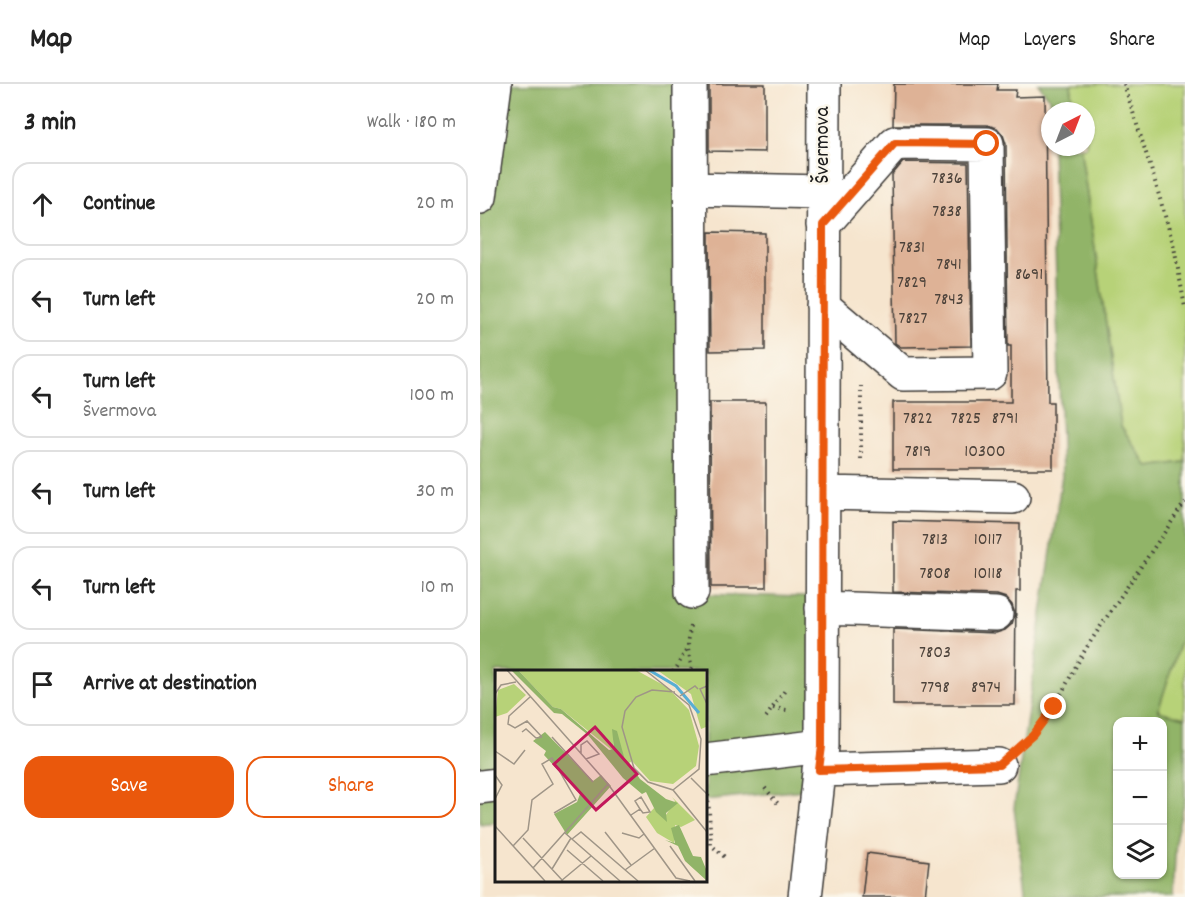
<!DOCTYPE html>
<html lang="en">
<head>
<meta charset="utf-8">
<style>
  :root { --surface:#fff; --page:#f6f6f6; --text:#222; --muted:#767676; --line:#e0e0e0; --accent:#ea580c }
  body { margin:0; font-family:Dekko,sans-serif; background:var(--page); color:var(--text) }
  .controls { position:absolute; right:18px; bottom:18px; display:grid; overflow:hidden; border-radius:12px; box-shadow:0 2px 4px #0004 }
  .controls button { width:54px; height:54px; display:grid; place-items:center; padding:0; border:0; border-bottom:2px solid var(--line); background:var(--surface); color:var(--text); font:30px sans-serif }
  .compass { position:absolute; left:561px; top:18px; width:54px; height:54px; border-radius:50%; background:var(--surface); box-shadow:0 2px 4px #0004; rotate:42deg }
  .stop { position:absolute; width:18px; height:18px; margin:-14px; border:4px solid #ea580c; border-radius:50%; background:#fff }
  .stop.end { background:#ea580c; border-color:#fff; box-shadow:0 2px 6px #0008 }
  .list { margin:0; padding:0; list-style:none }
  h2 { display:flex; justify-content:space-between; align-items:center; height:78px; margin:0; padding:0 24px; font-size:26px }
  h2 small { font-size:20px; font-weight:400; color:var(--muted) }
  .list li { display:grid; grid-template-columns:39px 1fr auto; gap:18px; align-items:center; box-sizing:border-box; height:84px; margin:0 12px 12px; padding:0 12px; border:2px solid var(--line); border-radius:18px }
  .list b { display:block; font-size:22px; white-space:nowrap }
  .list p { margin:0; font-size:20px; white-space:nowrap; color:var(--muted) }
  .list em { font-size:20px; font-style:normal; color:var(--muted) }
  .actions { display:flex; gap:12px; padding:18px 24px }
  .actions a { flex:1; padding:14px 0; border:2px solid var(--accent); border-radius:18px; text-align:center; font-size:21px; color:var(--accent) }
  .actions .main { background:var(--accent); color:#fff }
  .icon { flex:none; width:33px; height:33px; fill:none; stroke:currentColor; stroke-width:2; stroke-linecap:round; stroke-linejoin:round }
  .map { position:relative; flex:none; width:705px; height:813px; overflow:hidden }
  header { display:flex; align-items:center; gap:36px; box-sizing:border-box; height:84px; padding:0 30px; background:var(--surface); border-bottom:2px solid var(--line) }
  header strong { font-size:28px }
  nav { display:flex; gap:33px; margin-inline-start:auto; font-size:21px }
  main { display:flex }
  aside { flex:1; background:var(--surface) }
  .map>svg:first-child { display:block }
  .green { fill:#b7d278; stroke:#6a774a; stroke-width:1.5 }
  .forest { fill:#91b468; stroke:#566842; stroke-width:1.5; fill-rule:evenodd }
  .building { fill:#deb296 }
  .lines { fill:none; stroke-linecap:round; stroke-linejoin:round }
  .minor-casing { stroke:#3d3a37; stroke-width:36 }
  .path { stroke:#3d3a37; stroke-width:4; stroke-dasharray:1.5 4.5; stroke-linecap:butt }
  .minor { stroke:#fff; stroke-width:33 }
  .route { stroke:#ea580c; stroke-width:8 }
  .labels { text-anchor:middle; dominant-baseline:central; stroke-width:5; stroke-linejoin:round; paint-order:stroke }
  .number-label { font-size:18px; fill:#4c423a }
  .street-label { font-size:21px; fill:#1c1c1c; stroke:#fbf7ec }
  .inset-river { fill:none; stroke:#58aed4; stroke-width:3 }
  .inset-road { fill:none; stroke:#9f9587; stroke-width:1.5 }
  .view { fill:#c2185b; fill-opacity:0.15; stroke:#c2185b; stroke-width:3 }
  .inset-edge { fill:none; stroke:#1c1c1c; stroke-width:3 }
</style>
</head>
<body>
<header>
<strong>Map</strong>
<nav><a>Map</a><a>Layers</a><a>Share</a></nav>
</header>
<main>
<aside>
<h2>3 min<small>Walk · 180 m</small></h2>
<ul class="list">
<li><svg class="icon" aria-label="ahead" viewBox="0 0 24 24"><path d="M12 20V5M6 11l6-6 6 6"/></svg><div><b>Continue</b></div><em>20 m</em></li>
<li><svg class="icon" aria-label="left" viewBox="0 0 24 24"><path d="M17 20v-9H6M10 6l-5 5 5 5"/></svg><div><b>Turn left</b></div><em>20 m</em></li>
<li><svg class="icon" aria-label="left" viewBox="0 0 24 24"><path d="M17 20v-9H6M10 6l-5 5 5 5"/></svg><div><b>Turn left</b><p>Švermova</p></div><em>100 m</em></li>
<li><svg class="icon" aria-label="left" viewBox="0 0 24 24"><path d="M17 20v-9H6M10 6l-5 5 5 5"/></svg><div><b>Turn left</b></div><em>30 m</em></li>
<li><svg class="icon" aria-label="left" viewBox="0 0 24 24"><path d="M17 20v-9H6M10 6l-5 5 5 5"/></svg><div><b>Turn left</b></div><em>10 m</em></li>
<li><svg class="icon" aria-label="arrive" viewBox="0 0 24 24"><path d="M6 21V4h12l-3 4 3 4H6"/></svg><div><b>Arrive at destination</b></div></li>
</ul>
<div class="actions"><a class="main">Save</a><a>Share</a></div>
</aside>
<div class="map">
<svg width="705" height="813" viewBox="0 0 705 813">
  <rect width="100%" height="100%" fill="#fbf7ec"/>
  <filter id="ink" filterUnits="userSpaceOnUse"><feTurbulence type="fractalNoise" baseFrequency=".0167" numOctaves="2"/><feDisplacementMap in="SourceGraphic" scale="12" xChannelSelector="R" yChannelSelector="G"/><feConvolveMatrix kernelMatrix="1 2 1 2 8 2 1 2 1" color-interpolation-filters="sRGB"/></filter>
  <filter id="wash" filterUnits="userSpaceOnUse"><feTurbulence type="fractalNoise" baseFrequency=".008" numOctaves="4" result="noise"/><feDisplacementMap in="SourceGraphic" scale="24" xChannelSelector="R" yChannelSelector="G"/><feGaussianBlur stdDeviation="1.35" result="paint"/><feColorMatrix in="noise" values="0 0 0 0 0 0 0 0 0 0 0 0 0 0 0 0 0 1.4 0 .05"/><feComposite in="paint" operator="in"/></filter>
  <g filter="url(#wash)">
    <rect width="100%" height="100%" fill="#f6e5ce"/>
    <path class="green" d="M 591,0 L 705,0 L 705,377 L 704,378 L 668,383 L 641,342 L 600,63 L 606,63 L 606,27 L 594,27 Z
      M 705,542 L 705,634 L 678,627 Z"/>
    <path class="forest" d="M 6,0 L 201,0 L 223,510 L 353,514 L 343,704 L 225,716 L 225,588 L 16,588 L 16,738 L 0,740 L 0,138 Z
      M 558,0 L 591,0 L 594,27 L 571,27 L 570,15 Z
      M 572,63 L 600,63 L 641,342 L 668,383 L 704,378 L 705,377 L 705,542 L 678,627 L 705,634 L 705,716 L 696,752 L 693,813 L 546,813 L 534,724 L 582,391 ZM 638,638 L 682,638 L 682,790 L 638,790 Z"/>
    <g id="blocks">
      <path class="building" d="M 229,0 L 285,0 L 285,68 L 229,67 Z
        M 414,0 L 518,0 L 517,6 L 536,6 L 535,13 L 565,12 L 568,318 L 573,318 L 573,385 L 413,385 L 413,318 L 531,318 L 531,262 L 528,262 L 526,60 L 523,51 L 517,44 L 507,41 L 413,41 Z
        M 423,78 L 488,79 L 491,262 L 421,263 L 415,259 L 412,91 Z
        M 229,148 L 285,149 L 285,266 L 230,267 Z
        M 230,318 L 286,318 L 286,503 L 231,503 Z
        M 413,437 L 540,440 L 540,507 L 536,507 L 535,621 L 413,621 L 413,545 L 516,549 L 525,546 L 532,540 L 535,530 L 532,521 L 526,514 L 517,511 L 413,508 Z
        M 387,769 L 449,777 L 445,813 L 382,813 Z"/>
    </g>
  </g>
  <g filter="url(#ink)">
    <use href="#blocks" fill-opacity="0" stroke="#3d3a37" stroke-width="1.5"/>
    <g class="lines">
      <defs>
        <path id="minor" d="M 210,0 L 212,508
          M 210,105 L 343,108
          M 0,113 L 15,0
          M 343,222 L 423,290 L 510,289 L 507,60 L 415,59 L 343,141
          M 343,409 L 533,413
          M 342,524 L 516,530
          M 225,676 L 342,662
          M 339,686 L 519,681
          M 0,703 L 16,701
          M 325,813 L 342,662 L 344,0"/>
      </defs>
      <use href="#minor" class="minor-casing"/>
      <path class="path" d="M 644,0 L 674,94 L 694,163 L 705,223
        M 381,375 L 381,302
        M 210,542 L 208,561 L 212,588
        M 193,588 L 197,583 L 208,562
        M 293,624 L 307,626
        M 286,633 L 306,605
        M 545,658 C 574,633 587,595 607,563 C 639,514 672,467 705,418
        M 285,704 L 299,721
        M 228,711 L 231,761 L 247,775"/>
      <use href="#minor" class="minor"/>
    </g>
  </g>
  <g class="lines" filter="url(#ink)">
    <path class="route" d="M 507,60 L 415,59 L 343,141 L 342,662 L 339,686 L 519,681 L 553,651 L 574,623"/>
  </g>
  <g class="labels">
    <g class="number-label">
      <text x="467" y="95">7836</text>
      <text x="467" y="128">7838</text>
      <text x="432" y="164">7831</text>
      <text x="469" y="181">7841</text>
      <text x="549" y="191">8691</text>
      <text x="432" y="199">7829</text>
      <text x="469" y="216">7843</text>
      <text x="433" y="235">7827</text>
      <text x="438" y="335">7822</text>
      <text x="486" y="335">7825</text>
      <text x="525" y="335">8791</text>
      <text x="438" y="368">7819</text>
      <text x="505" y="368">10300</text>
      <text x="455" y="456">7813</text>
      <text x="508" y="456">10117</text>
      <text x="455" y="490">7808</text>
      <text x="508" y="490">10118</text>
      <text x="455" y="569">7803</text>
      <text x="455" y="604">7798</text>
      <text x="506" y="604">8974</text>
    </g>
    <g class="street-label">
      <text transform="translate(344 61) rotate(-90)">Švermova</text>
    </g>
  </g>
  <g transform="translate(15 586)">
    <rect width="212" height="212" fill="#f6e5ce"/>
    <path d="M 23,0 L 141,0 L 150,5 L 172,17 L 194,40 L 204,76 L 201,96 L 178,114 L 155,111 L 137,91 L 131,95 L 119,64 L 118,81 L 66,39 L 58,37 ZM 162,0 L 210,0 L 211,57 L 206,59 L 196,24 ZM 19,14 L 31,25 L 12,43 L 0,47 L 3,20 ZM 177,127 L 200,150 L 186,157 L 180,155 L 179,173 L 162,163 L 151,147 L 159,138 L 171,145 L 180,131 Z" fill="#b7d278"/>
    <path d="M 16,0 L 23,0 L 58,37 L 66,39 L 114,80 L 119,79 L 117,59 L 122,61 L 131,94 L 134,93 L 145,109 L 171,129 L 183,133 L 171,143 L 172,152 L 161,142 L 151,122 L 147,124 L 128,108 L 93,65 L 67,44 L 59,43 ZM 50,62 L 98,111 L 106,105 L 116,116 L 72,165 L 59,144 L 82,132 L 85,124 L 49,85 L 51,81 L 38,71 ZM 184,155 L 198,186 L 206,187 L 211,199 L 211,210 L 190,191 L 183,176 L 170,170 L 180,173 L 176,158 Z" fill="#91b468"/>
    <path class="inset-river" d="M 154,0 L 181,16 L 204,43"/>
    <path class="inset-road" d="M 12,0 L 113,114 L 181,208 L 195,211M 150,0 L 194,35 L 206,69 L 204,99 L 178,120M 212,16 L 205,19 L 212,34M 0,19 L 1,0M 180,22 L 157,20 L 141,27 L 130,41 L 127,57 L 139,98 L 153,112 L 178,120 L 212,162M 0,24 L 6,15 L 21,12M 185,26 L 200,16 L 203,19M 35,27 L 14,46 L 13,54 L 20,58 L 32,51 L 47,67M 27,62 L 31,59 L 41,68 L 47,67M 57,67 L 98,112M 0,81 L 19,94 L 30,80M 86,84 L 86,75 L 92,71 L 104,84 L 91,89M 0,105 L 7,115 L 0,129M 196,108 L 212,124M 136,145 L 145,139 L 140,131 L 146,127 L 155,142 L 148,143 L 145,139M 0,156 L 50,211M 110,162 L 136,195M 70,163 L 125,211M 127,163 L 144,168 L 149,164M 28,168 L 68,211M 77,169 L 86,162 L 143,211M 18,176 L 33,160 L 37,130 L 58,114 L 47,94 L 57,88 L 81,130 L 59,143M 175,176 L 200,211M 72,180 L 108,211M 38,198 L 113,114M 57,199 L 76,168M 130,200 L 160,178M 66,211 L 96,186"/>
    <path class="view" d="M 100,57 L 142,104 L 101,140 L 59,94 Z"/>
    <rect width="212" height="212" class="inset-edge"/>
  </g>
</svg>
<div class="controls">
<button>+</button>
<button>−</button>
<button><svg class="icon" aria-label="layers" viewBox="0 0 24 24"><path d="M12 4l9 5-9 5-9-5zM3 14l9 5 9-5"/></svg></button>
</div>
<svg class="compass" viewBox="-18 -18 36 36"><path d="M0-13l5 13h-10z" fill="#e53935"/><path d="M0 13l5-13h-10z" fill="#767676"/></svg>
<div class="stop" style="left:507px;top:60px"></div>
<div class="stop end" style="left:574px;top:623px"></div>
</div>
</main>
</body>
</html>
